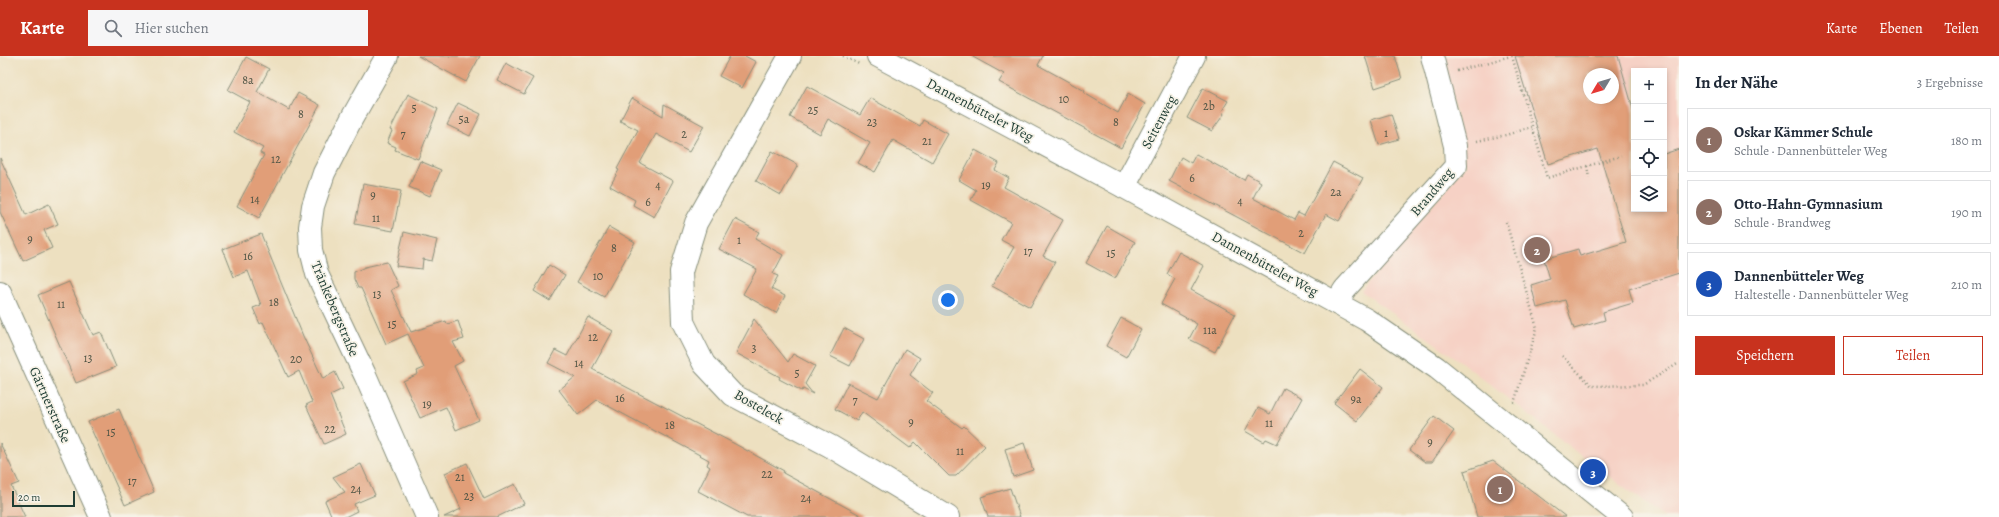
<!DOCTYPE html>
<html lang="de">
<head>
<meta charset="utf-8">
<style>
  :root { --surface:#fff; --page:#f6f6f7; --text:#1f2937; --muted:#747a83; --line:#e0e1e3; --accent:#c8321e }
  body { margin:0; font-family:Alegreya,serif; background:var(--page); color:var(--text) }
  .controls { position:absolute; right:12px; top:12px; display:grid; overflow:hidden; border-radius:0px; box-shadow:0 2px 6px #0003 }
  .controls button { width:36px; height:36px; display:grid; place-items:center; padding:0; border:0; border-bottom:1px solid var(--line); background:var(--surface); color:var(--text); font:20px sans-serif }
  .compass { position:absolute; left:1583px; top:12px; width:36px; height:36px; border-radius:50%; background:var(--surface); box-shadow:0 2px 6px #0003; rotate:232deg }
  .scale { position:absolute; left:12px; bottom:10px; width:63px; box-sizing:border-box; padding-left:4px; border:2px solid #1f3d34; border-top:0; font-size:11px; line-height:14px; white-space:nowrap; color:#1f3d34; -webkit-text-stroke:3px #f7f3e8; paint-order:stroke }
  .you { position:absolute; left:948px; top:244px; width:14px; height:14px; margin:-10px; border:3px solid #fff; border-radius:50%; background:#1a73e8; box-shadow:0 0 0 6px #1a73e833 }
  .badge { display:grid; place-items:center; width:26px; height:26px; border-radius:50%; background:var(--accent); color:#fff; font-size:13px; font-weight:700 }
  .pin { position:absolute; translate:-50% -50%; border:2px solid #fff; box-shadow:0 1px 4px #0006 }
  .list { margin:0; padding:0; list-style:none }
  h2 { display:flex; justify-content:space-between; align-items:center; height:52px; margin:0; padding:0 16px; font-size:17px }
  h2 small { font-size:13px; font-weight:400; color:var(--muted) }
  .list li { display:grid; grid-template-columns:26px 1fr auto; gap:12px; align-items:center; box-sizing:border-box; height:64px; margin:0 8px 8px; padding:0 8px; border:1px solid var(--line); border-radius:0px }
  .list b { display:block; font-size:15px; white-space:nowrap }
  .list p { margin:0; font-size:13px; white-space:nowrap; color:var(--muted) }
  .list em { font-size:13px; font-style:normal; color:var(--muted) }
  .actions { display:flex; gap:8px; padding:12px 16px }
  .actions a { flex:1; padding:9px 0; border:1px solid var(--accent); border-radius:0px; text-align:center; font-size:14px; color:var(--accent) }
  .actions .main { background:var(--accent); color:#fff }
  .icon { flex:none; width:22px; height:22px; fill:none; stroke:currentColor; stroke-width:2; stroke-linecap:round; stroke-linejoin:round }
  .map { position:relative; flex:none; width:1679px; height:461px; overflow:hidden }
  header { display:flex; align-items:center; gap:24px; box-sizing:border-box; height:56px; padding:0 20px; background:var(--accent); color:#fff }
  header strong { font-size:19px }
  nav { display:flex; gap:22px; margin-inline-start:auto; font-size:14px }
  .search { width:280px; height:36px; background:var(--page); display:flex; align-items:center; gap:10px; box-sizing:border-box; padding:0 14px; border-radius:0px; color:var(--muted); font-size:15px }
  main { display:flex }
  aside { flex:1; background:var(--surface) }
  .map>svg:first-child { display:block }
  .built { fill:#f6d1c5; fill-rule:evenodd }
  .building { fill:#e19e78; fill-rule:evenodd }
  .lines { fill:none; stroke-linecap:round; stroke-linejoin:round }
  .street-casing { stroke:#868e7a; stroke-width:24 }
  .secondary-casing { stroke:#868e7a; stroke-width:24 }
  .path { stroke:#868e7a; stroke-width:2.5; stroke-dasharray:1 3; stroke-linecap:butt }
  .street { stroke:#fff; stroke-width:22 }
  .secondary { stroke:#fff; stroke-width:22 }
  .labels { text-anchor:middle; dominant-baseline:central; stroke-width:3.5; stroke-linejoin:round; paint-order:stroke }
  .number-label { font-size:12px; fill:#505545 }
  .street-label { font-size:14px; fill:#1f3d34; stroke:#f7f3e8 }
</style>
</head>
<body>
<header>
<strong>Karte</strong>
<div class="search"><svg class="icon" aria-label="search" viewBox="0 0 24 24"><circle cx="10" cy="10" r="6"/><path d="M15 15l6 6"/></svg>Hier suchen</div>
<nav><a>Karte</a><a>Ebenen</a><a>Teilen</a></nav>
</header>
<main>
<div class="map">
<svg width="1679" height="461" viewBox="0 0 1679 461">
  <rect width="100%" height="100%" fill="#f7f3e8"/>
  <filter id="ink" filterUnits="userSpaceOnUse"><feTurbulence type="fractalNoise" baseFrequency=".025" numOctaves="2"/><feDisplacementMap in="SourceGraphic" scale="8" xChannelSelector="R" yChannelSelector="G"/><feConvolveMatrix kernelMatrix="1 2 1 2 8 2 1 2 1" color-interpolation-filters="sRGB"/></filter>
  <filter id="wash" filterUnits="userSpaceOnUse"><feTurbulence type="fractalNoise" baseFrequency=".012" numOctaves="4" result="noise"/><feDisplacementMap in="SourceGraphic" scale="16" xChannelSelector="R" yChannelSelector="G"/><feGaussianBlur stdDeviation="0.9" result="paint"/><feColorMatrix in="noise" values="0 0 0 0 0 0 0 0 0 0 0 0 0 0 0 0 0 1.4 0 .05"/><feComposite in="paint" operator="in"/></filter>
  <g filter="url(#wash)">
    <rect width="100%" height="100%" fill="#ede0c0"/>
    <path class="built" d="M 1444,0 L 1679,0 L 1679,461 L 1665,461 L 1580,399 L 1456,302 L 1361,235 L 1466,109 ZM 1634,15 L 1664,15 L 1664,153 L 1634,153 ZM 1589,18 L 1613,18 L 1613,42 L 1589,42 Z"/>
    <g id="blocks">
      <path class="building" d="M 418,0 L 480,0 L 466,26 Z
        M 730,0 L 745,0 L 756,6 L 742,32 L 719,20 Z
        M 971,0 L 1043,0 L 1038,9 L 1085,35 L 1084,37 L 1118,57 L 1128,38 L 1145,48 L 1121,92 L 999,26 L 1004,18 Z
        M 1365,0 L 1395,0 L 1402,23 L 1375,32 Z
        M 1515,0 L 1618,0 L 1634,56 L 1634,153 L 1664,153 L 1664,98 L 1679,93 L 1679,217 L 1629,233 L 1633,247 L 1603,256 L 1605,264 L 1574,273 L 1565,244 L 1537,252 L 1531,229 L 1550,223 L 1544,203 L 1578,193 L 1580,200 L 1626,186 L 1598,93 L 1548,108 ZM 1589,18 L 1613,18 L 1613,42 L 1589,42 Z
        M 246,1 L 269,13 L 257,36 L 289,54 L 298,37 L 320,49 L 259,162 L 237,150 L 264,99 L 260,97 L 263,92 L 234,76 L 250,46 L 228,34 Z
        M 506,7 L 533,22 L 524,38 L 497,24 Z
        M 807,30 L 860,59 L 870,42 L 920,70 L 923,64 L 948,78 L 932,106 L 893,84 L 875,116 L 858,107 L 870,87 L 828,63 L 820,78 L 790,61 Z
        M 1203,32 L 1228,45 L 1222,55 L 1224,58 L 1212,75 L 1187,62 Z
        M 408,38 L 438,53 L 418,103 L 395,94 L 396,91 L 387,87 L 392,75 L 390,74 Z
        M 632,42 L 663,60 L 664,48 L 704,70 L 689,96 L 656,78 L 640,107 L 673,125 L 654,161 L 633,149 L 635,144 L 610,130 L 619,114 L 617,113 L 638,74 L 620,65 Z
        M 458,47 L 481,58 L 470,80 L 447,69 Z
        M 1391,58 L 1399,83 L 1379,89 L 1371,64 Z
        M 975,94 L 999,107 L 995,114 L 1009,122 L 1004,131 L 1063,164 L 1043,200 L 1055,206 L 1030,251 L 992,230 L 1014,191 L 1001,184 L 1011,166 L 971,144 L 976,134 L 959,124 Z
        M 772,95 L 798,109 L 781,139 L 756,125 Z
        M 1196,98 L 1244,124 L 1247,118 L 1261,126 L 1253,142 L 1294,164 L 1298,157 L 1304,160 L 1333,106 L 1363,122 L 1339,165 L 1326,158 L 1305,197 L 1169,125 L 1181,101 L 1191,107 Z
        M 0,102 L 26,159 L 49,148 L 58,168 L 44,174 L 52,192 L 23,205 L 0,156 Z
        M 420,105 L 441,114 L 430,140 L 409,131 Z
        M 363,128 L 401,135 L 393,175 L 355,168 Z
        M 735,163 L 759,176 L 755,183 L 783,199 L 773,218 L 778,220 L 771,233 L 785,240 L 776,257 L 743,238 L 757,213 L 719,193 Z
        M 1107,170 L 1135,186 L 1115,223 L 1086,207 Z
        M 609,171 L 635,186 L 604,241 L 577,226 Z
        M 404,176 L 437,184 L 432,205 L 423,203 L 422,213 L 396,210 Z
        M 261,178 L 303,280 L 323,323 L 335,316 L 343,333 L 330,339 L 346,378 L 324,388 L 306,349 L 312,346 L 299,315 L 288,321 L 263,266 L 260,268 L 253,252 L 261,249 L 248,215 L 234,221 L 223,193 Z
        M 1179,196 L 1204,210 L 1191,234 L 1235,258 L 1215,296 L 1189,283 L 1197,268 L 1161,248 L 1175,223 L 1167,218 Z
        M 387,206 L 398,230 L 391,234 L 411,276 L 446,265 L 447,268 L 458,265 L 464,283 L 453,286 L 463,305 L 454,310 L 479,364 L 456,374 L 446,351 L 420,362 L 403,325 L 418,318 L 417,315 L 424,312 L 408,278 L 386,288 L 361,232 L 358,232 L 354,223 L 354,216 L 365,211 Z
        M 549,209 L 565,219 L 550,245 L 534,235 Z
        M 69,226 L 93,279 L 101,276 L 116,311 L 76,327 L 38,239 Z
        M 588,261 L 613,275 L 592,313 L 735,388 L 784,415 L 783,417 L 864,461 L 747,461 L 698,435 L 710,411 L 707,409 L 709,404 L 597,344 L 578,359 L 559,334 L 575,321 L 548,307 L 555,294 L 567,300 Z
        M 1121,262 L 1141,273 L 1126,301 L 1106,290 Z
        M 754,263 L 788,306 L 793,298 L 815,310 L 805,328 L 813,338 L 803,333 L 802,335 L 779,323 L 780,321 L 736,297 Z
        M 844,272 L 864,283 L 850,310 L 830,300 Z
        M 905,293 L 920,302 L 910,319 L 933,337 L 926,345 L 962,372 L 964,370 L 985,390 L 956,420 L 949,420 L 915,386 L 910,392 L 862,356 L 857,365 L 835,353 L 848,327 L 878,342 Z
        M 1360,313 L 1383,331 L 1357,365 L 1334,347 Z
        M 1283,332 L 1302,342 L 1277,388 L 1266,383 L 1264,386 L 1245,375 L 1258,352 L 1270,358 Z
        M 119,353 L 154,436 L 125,449 L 88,366 Z
        M 1434,360 L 1454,375 L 1432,406 L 1425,406 L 1409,394 Z
        M 0,387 L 19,427 L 11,430 L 25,461 L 0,461 Z
        M 1024,387 L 1033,414 L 1013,421 L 1005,393 Z
        M 1493,405 L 1566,461 L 1477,461 L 1464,415 Z
        M 467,407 L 484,443 L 515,428 L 524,448 L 497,461 L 444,461 L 461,453 L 445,417 Z
        M 361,408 L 375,439 L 354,448 L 357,455 L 345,461 L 332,461 L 325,445 L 345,436 L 333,421 Z
        M 1010,432 L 1020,461 L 988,461 L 981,441 Z"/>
    </g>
  </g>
  <g filter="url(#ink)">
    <use href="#blocks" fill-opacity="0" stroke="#868e7a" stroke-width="1"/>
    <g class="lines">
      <defs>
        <path id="street" d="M 387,0 L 352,62 L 324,117 L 313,150 L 310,171 L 311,194 L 317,218 L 366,321 L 427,461
          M 790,0 L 696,167 L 681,216 L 683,266 L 704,308 L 733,339 L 830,390 L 948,461
          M 1124,131 L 1194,0
          M 0,236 L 101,461
          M 1336,247 L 1345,233 L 1456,110 L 1455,90 L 1432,0"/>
        <path id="secondary" d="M 878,0 L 1124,131 L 1367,264 L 1437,312 L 1622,461"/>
      </defs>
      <use href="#street" class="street-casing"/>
      <use href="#secondary" class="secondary-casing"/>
      <path class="path" d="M 843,0 L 859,8
        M 1512,0 L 1547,122 L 1621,100
        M 1457,15 L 1511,0
        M 1477,85 L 1506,79 L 1532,71
        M 1587,110 L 1589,122
        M 1506,166 L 1537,272 L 1514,347
        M 1562,300 L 1592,330 L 1643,329 L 1679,307"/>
      <use href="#street" class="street"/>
      <use href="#secondary" class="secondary"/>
    </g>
  </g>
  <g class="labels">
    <g class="number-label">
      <text x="248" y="24">8a</text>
      <text x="1064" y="43">10</text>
      <text x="1209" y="50">2b</text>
      <text x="414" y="52">5</text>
      <text x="813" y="54">25</text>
      <text x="301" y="58">8</text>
      <text x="464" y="63">5a</text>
      <text x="872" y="66">23</text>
      <text x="1116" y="66">8</text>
      <text x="1386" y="77">1</text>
      <text x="403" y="78">7</text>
      <text x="684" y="78">2</text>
      <text x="927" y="85">21</text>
      <text x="276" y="103">12</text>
      <text x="1192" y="122">6</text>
      <text x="658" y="129">4</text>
      <text x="986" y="129">19</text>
      <text x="1336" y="136">2a</text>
      <text x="373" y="139">9</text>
      <text x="255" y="143">14</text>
      <text x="1240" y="145">4</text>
      <text x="648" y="146">6</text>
      <text x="376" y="162">11</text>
      <text x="1301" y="177">2</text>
      <text x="30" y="183">9</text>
      <text x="739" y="184">1</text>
      <text x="614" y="192">8</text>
      <text x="1028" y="195">17</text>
      <text x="1111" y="197">15</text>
      <text x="248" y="200">16</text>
      <text x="598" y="220">10</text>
      <text x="377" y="238">13</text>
      <text x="274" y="246">18</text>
      <text x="61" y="248">11</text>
      <text x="392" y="268">15</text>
      <text x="1210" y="274">11a</text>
      <text x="593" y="281">12</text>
      <text x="754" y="292">3</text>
      <text x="88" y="302">13</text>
      <text x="296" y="303">20</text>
      <text x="579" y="307">14</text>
      <text x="797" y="317">5</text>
      <text x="620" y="342">16</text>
      <text x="1356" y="343">9a</text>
      <text x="855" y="344">7</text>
      <text x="427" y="348">19</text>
      <text x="911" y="366">9</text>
      <text x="1269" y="367">11</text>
      <text x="670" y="369">18</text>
      <text x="330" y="373">22</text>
      <text x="111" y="376">15</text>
      <text x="1430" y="386">9</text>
      <text x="960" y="395">11</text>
      <text x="767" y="418">22</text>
      <text x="460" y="421">21</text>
      <text x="132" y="425">17</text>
      <text x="356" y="433">24</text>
      <text x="469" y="440">23</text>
      <text x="806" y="442">24</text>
    </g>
    <g class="street-label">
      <text transform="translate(980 54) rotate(28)">Dannenbütteler Weg</text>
      <text transform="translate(1159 66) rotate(-62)">Seitenweg</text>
      <text transform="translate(1432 136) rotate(-50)">Brandweg</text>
      <text transform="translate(1265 208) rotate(29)">Dannenbütteler Weg</text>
      <text transform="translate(335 253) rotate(67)">Tränkebergstraße</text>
      <text transform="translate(50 349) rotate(66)">Gärtnerstraße</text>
      <text transform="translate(759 351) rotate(30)">Bosteleck</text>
    </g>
  </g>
</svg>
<div class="controls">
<button>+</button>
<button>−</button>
<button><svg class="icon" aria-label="locate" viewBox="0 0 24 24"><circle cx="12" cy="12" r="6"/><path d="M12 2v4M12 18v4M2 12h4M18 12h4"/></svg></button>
<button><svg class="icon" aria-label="layers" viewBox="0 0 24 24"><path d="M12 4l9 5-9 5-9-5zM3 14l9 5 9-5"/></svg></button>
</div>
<svg class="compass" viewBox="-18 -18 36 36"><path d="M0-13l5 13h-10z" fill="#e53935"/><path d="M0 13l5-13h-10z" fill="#747a83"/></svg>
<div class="scale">20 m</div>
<div class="you"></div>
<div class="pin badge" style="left:1500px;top:433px;background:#8d6e63">1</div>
<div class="pin badge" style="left:1537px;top:194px;background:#8d6e63">2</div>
<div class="pin badge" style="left:1593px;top:416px;background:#1a4fb4">3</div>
</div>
<aside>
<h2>In der Nähe<small>3 Ergebnisse</small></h2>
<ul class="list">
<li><span class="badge" style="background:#8d6e63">1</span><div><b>Oskar Kämmer Schule</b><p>Schule · Dannenbütteler Weg</p></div><em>180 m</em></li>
<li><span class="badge" style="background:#8d6e63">2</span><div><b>Otto-Hahn-Gymnasium</b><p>Schule · Brandweg</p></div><em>190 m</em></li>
<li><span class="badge" style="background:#1a4fb4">3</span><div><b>Dannenbütteler Weg</b><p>Haltestelle · Dannenbütteler Weg</p></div><em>210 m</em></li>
</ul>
<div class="actions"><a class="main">Speichern</a><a>Teilen</a></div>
</aside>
</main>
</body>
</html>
